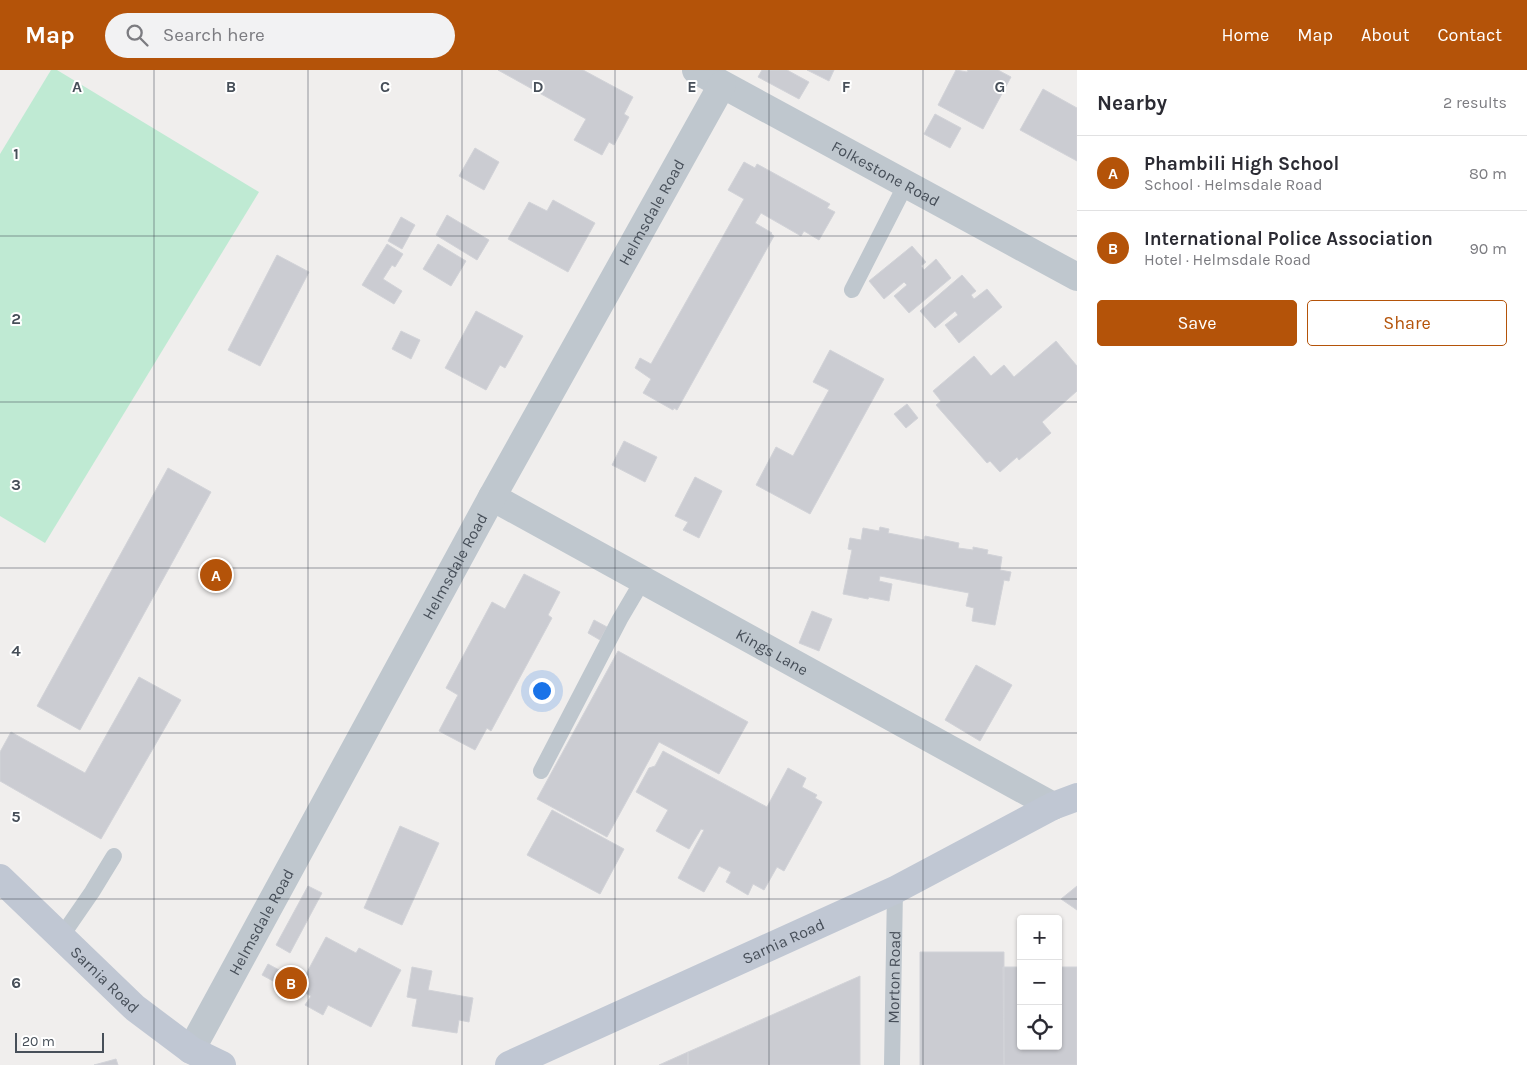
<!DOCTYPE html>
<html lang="en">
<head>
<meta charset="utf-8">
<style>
  :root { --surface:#fff; --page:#f2f2f3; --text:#2b2b33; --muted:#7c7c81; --line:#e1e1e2; --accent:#b45309 }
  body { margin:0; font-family:Karla,sans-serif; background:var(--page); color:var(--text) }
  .controls { position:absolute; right:15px; bottom:15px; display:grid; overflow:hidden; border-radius:5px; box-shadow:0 1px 4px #0004 }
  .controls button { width:45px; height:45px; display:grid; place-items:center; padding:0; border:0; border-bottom:1px solid var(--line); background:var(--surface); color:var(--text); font:25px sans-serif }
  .scale { position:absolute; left:15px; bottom:12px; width:89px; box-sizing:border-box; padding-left:5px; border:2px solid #474f59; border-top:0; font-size:14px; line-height:18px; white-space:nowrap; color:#474f59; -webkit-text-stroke:4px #fff; paint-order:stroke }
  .you { position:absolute; left:541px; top:620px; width:18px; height:18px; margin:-12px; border:4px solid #fff; border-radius:50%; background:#1a73e8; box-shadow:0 0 0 8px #1a73e833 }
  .badge { display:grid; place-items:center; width:32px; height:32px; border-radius:50%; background:var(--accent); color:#fff; font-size:16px; font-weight:700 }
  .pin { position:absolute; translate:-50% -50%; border:2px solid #fff; box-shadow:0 1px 5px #0006 }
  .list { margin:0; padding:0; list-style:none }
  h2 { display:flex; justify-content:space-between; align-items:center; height:65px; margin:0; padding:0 20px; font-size:21px }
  h2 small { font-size:16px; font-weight:400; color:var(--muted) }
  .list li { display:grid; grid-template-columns:32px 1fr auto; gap:15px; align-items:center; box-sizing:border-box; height:75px; padding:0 20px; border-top:1px solid var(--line) }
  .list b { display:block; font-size:19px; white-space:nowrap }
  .list p { margin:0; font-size:16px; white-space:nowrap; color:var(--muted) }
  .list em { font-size:16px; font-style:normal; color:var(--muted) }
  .actions { display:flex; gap:10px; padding:15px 20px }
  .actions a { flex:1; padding:11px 0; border:1px solid var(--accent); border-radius:5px; text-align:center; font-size:18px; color:var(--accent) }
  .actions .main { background:var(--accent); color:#fff }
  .icon { flex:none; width:28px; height:28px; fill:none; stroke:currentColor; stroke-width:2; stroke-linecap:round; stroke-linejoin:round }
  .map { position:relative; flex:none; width:1077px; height:995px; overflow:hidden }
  header { display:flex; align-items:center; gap:30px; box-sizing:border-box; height:70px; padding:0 25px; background:var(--accent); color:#fff }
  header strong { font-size:24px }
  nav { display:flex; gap:28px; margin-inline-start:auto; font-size:18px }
  .search { width:350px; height:45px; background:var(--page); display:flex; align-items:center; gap:12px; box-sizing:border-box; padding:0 18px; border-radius:28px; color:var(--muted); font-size:19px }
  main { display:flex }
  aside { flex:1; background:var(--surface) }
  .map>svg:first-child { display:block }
  .green { fill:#bfead3 }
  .building { fill:#cbccd2; stroke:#d2d3d8 }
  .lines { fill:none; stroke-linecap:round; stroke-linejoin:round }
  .lane { stroke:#bfc7ce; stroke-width:16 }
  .street { stroke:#bfc7ce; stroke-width:28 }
  .secondary { stroke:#c0c7d3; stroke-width:28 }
  .grid { fill:none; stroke:#474f59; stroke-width:1; stroke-opacity:0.55 }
  .labels { text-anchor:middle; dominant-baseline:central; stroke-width:4; stroke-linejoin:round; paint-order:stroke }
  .street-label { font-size:16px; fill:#474f59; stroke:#fff }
  .grid-label { font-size:16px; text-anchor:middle; font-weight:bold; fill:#474f59; stroke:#fff; stroke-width:4; stroke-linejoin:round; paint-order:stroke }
</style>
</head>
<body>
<header>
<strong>Map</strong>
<div class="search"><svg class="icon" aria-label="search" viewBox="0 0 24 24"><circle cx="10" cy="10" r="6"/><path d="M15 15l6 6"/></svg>Search here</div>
<nav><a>Home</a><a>Map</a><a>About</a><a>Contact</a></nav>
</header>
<main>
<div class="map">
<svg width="1077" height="995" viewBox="0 0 1077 995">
  <rect width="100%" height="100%" fill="#f0eeed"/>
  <path class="green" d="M 51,0 L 57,0 L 259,122 L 45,473 L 0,446 L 0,84 Z"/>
  <path class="building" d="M 498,0 L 583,0 L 633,27 L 624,44 L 629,47 L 614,75 L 609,72 L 602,85 L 574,70 L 586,49 Z
    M 762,0 L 787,0 L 809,12 L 799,29 L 758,7 Z
    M 807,0 L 834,0 L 829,11 Z
    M 956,0 L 967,2 L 968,0 L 998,0 L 1011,7 L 983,59 L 938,35 Z
    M 1043,19 L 1077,38 L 1077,91 L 1020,60 Z
    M 935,44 L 961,58 L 950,78 L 924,64 Z
    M 475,78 L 499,92 L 484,120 L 459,106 Z
    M 744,92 L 755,98 L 757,94 L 830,134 L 827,138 L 835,142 L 819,170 L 804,161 L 801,166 L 761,143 L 755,153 L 772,163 L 771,164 L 774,166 L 677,340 L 674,338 L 673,340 L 643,323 L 651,309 L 635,298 L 640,288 L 651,294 L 744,129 L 728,120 Z
    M 553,130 L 595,153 L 568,202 L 508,169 L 529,132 L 547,141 Z
    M 447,145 L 489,170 L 477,190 L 436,165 Z
    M 401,147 L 415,155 L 402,179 L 388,171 Z
    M 387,174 L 403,184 L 395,197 L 392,195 L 383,209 L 402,221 L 394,234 L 362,215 Z
    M 438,174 L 466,191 L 451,216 L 423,199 Z
    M 912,176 L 926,192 L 921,196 L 924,200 L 936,189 L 951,208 L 909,243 L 894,226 L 907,215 L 904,212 L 884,229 L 869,211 Z
    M 277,185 L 309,202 L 260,296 L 228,280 Z
    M 962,205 L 976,221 L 971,225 L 974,229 L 987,219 L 1002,237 L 959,273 L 945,255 L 958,245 L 955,241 L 935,258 L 920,241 Z
    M 476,241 L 523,266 L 505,298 L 500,295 L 486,320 L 445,298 Z
    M 401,261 L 420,270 L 411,289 L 392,279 Z
    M 1056,271 L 1077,296 L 1077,321 L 1042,352 L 1051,363 L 1019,390 L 1017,387 L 1000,402 L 990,391 L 987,393 L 936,335 L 941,331 L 933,321 L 974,286 L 991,306 L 1004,295 L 1014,307 Z
    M 830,280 L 884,309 L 810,444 L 756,415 L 776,377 L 793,386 L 829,320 L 813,312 Z
    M 907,334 L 918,348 L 906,358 L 894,344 Z
    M 624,371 L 657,387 L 645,412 L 612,395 Z
    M 168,398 L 211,422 L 80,660 L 37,636 Z
    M 695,407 L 722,421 L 699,468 L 683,460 L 688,452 L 675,446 Z
    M 880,457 L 889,459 L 888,463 L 924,470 L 925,466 L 959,473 L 958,478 L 973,480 L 973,477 L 988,480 L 987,484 L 1002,487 L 1000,500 L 1011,502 L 1009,511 L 1004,510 L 995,555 L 972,551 L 974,538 L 966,536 L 969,523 L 880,506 L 879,511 L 892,514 L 889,531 L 869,527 L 868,529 L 843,524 L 852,480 L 848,479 L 850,468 L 861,470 L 863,458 L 879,461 Z
    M 524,504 L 560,522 L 548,545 L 552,548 L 491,661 L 487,658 L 475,680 L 439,661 L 458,625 L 446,618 L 492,532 L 505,539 Z
    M 812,541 L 832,549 L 819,581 L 799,573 Z
    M 594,550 L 607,557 L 600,570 L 588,563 Z
    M 618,581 L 748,652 L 719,704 L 659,672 L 607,767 L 537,729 Z
    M 976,595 L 1012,615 L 980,671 L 945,650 Z
    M 139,607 L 181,630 L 101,769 L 0,711 L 0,682 L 11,662 L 85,703 Z
    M 663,681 L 767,737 L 788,698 L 806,708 L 802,717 L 817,725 L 815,728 L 822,732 L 784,801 L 777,797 L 764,820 L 753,814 L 748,825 L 726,812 L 731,802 L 719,796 L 704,822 L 678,808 L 704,760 L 701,759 L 689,779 L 656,761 L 668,740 L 636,722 L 649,698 L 655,696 Z
    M 552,740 L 624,779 L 600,824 L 527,785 Z
    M 400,756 L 439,773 L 402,855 L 364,838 Z
    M 308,816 L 322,823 L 290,883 L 276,875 Z
    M 1077,816 L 1077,840 L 1061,829 Z
    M 326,867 L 356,883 L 359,878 L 401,900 L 371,957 L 328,935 L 323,945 L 305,935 L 311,926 L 298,919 Z
    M 920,882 L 1004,882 L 1004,995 L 920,995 Z
    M 268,894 L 292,907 L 286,918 L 262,905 Z
    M 412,897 L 432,901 L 428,920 L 473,928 L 469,952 L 459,950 L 457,963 L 412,956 L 417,929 L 407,927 Z
    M 1003,897 L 1021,897 L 1021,976 L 1058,976 L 1058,897 L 1077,897 L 1077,995 L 1004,995 Z
    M 860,906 L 860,995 L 688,995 L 688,982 Z
    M 688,982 L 688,995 L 659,995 Z
    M 116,989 L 118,995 L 94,995 Z"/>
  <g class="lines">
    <g class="lane">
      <path d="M 852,220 L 906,114"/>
      <path d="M 541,701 L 620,549 L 643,510"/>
      <path d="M 61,867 L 92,822 L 114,786"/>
      <path id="s1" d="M 892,995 L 895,820"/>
    </g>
    <g class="street">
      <path id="s2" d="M 696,0 L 1077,207"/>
      <path id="s3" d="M 492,427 L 1053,736"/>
      <path id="s4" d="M 191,980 L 492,427 L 722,15"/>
    </g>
    <g class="secondary">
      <path id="s5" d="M 0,808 L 135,938 L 191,980 L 222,995"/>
      <path id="s6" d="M 509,995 L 895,820 L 1053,736 L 1077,727"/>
    </g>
  </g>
  <path class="grid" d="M 154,0 L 154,995M 308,0 L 308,995M 462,0 L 462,995M 615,0 L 615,995M 769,0 L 769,995M 923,0 L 923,995M 0,166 L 1077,166M 0,332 L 1077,332M 0,498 L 1077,498M 0,663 L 1077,663M 0,829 L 1077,829"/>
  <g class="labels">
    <g class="street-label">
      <text stroke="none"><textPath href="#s2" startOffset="216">Folkestone Road</textPath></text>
      <text stroke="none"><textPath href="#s4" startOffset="956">Helmsdale Road</textPath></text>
      <text stroke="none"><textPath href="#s4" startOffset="551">Helmsdale Road</textPath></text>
      <text stroke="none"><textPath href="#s3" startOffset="320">Kings Lane</textPath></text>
      <text stroke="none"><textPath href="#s4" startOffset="146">Helmsdale Road</textPath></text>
      <text stroke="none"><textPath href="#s6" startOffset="301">Sarnia Road</textPath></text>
      <text stroke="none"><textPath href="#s1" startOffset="88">Morton Road</textPath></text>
      <text stroke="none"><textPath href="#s5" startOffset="146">Sarnia Road</textPath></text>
    </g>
  </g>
  <g class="grid-label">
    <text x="77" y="22">A</text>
    <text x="231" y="22">B</text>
    <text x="385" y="22">C</text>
    <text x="538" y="22">D</text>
    <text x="692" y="22">E</text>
    <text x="846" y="22">F</text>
    <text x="1000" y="22">G</text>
    <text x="16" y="89">1</text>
    <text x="16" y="254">2</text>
    <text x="16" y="420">3</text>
    <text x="16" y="586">4</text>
    <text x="16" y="752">5</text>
    <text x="16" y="918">6</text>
  </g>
</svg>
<div class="controls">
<button>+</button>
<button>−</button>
<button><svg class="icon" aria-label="locate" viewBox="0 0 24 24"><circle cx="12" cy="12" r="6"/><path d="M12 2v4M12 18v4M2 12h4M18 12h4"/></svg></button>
</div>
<div class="scale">20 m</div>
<div class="you"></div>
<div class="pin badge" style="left:216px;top:505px">A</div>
<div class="pin badge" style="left:291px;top:913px">B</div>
</div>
<aside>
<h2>Nearby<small>2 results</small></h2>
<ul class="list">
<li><span class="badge">A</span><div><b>Phambili High School</b><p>School · Helmsdale Road</p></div><em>80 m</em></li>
<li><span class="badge">B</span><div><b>International Police Association</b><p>Hotel · Helmsdale Road</p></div><em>90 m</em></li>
</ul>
<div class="actions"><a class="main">Save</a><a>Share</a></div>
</aside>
</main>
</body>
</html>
